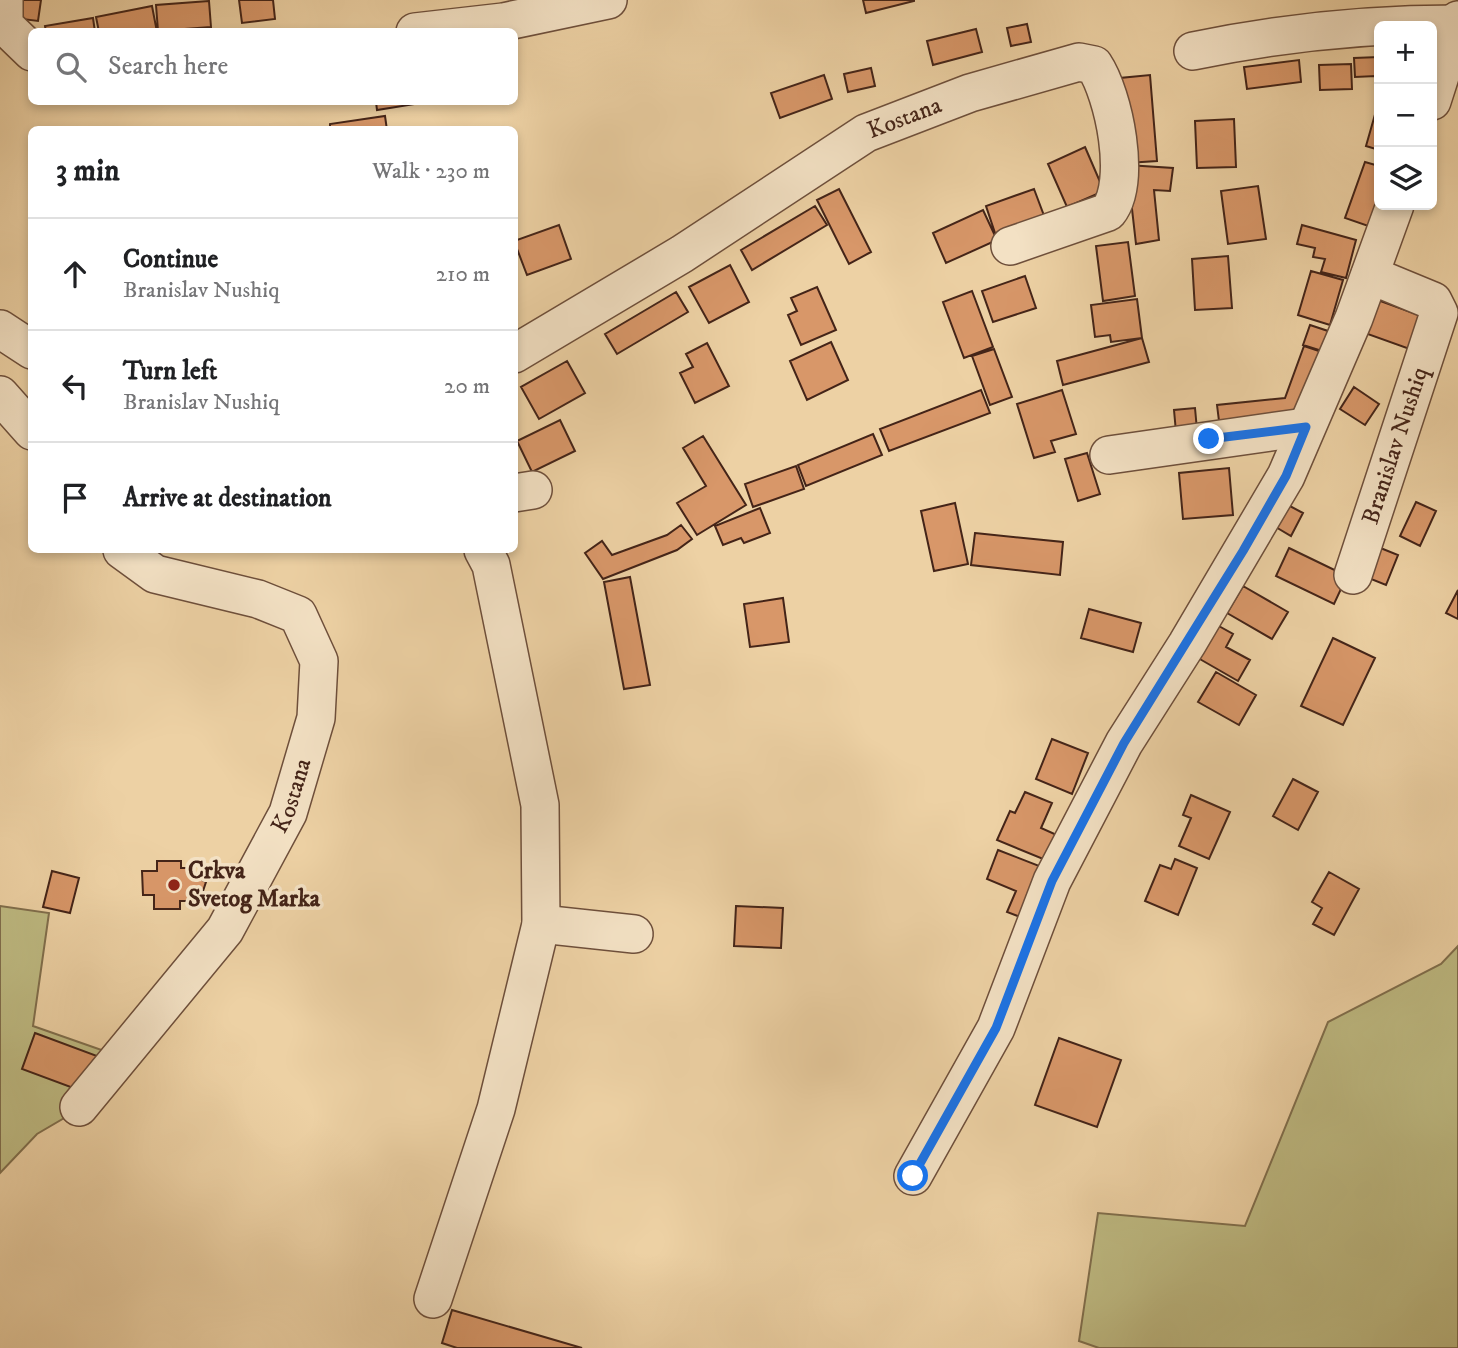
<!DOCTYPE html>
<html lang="en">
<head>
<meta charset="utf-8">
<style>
  :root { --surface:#fff; --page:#f2f2f2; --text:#202124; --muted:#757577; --line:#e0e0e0 }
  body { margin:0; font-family:"IM FELL DW Pica",serif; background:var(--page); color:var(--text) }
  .controls { position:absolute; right:21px; top:21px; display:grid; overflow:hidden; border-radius:10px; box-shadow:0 4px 10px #0003 }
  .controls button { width:63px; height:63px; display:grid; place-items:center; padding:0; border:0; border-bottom:2px solid var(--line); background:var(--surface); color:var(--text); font:35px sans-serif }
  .stop { position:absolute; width:21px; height:21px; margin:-16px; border:5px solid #1a73e8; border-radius:50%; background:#fff }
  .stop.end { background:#1a73e8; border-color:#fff; box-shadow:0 2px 7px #0008 }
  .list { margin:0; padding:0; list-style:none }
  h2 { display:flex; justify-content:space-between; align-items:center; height:91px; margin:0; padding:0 28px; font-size:30px }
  h2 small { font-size:23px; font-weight:400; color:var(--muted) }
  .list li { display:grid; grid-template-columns:46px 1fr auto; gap:21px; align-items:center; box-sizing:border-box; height:112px; padding:0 28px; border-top:2px solid var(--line) }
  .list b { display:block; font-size:26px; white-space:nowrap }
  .list p { margin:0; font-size:23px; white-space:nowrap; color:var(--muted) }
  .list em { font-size:23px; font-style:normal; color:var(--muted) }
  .icon { flex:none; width:38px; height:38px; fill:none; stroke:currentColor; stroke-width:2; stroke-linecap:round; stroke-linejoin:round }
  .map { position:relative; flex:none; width:1458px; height:1348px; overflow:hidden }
  .search { position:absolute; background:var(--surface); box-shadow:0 4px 10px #0003; left:28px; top:28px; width:490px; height:77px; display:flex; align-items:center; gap:18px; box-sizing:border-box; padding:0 24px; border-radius:10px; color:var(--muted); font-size:26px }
  .panel { position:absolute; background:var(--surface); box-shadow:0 4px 10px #0003; left:28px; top:126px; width:490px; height:427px; border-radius:10px }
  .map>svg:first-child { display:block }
  .green { fill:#beba82; stroke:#816f4d; stroke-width:2 }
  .building { fill:#d89769; stroke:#442418; stroke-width:2 }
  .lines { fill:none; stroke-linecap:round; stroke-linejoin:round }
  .minor-casing { stroke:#6e4f3b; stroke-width:40 }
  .minor { stroke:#f3e1c4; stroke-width:37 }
  .route { stroke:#1a73e8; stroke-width:9 }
  .poi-dot { fill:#8f2418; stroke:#f3e1c4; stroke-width:2.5 }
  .labels { text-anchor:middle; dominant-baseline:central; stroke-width:7; stroke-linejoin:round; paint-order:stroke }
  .street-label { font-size:24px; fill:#442418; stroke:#f3e1c4 }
  .poi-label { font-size:24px; font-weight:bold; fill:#442418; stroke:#f3e1c4; text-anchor:start }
</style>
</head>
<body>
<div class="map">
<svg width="1458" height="1348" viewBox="0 0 1458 1348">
  <rect width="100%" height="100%" fill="#edd1a4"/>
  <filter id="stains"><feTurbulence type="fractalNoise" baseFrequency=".00286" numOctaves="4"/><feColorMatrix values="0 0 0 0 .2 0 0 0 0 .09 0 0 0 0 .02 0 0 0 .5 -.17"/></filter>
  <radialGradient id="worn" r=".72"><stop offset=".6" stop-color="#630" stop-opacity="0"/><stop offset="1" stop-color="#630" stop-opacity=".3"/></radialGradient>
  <path class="green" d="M 0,906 L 49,913 L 33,1026 L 113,1054 L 71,1114 L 37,1134 L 0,1173 Z
    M 1458,946 L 1458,1348 L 1099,1348 L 1079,1341 L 1098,1213 L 1245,1226 L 1328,1022 L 1441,964 Z"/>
  <path class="building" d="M 17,0 L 41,0 L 38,21 L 14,18 Z
    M 239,0 L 273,0 L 275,19 L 242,23 Z
    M 863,0 L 914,0 L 914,1 L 866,13 Z
    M 209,1 L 211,27 L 158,31 L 156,5 Z
    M 152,6 L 157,32 L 99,32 L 96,17 Z
    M 93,18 L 95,32 L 46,32 L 45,26 Z
    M 1027,24 L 1031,42 L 1011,46 L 1007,28 Z
    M 976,29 L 982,52 L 933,65 L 927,41 Z
    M 1379,57 L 1379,87 L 1376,87 L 1376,76 L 1355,77 L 1354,58 Z
    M 1299,60 L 1301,82 L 1247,89 L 1244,67 Z
    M 1351,64 L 1352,89 L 1320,90 L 1319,65 Z
    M 871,68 L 875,86 L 848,92 L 844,74 Z
    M 824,75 L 832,99 L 780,118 L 771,93 Z
    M 1150,75 L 1157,161 L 1127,163 L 1120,78 Z
    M 376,102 L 415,102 L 415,104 L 377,110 Z
    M 1378,104 L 1379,104 L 1379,150 L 1366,146 Z
    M 385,116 L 387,130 L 330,130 L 330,124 Z
    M 1234,119 L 1236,167 L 1197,168 L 1195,121 Z
    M 1085,147 L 1104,191 L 1067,207 L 1048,164 Z
    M 1365,162 L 1379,166 L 1379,205 L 1374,228 L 1345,218 Z
    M 1127,165 L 1173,168 L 1170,191 L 1154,190 L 1159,240 L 1136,244 Z
    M 1258,186 L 1266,239 L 1228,244 L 1221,191 Z
    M 839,189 L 871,252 L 849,264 L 817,200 Z
    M 1034,189 L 1046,221 L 997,239 L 986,206 Z
    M 815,206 L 827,225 L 752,270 L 741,250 Z
    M 983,210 L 997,240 L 946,263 L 933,233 Z
    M 559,225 L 571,259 L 527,275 L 514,241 Z
    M 1302,225 L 1356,240 L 1346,278 L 1321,272 L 1325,259 L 1313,257 L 1315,248 L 1297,244 Z
    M 1128,242 L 1135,296 L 1103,301 L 1096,246 Z
    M 1228,256 L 1232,308 L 1195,310 L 1192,259 Z
    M 730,265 L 749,302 L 709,323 L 689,287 Z
    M 1311,271 L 1343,280 L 1330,325 L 1298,315 Z
    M 1025,276 L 1036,308 L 993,322 L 982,291 Z
    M 817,287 L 836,330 L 801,345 L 788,315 L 797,311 L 791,298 Z
    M 972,291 L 993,347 L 964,358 L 943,302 Z
    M 676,292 L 688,312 L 617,354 L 605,334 Z
    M 1137,299 L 1142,338 L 1111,342 L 1110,335 L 1095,337 L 1091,305 Z
    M 1375,299 L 1430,319 L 1418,352 L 1362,332 Z
    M 1310,325 L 1328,331 L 1322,351 L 1303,345 Z
    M 1142,338 L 1149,362 L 1063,385 L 1057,361 Z
    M 831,342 L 848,380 L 807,400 L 790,361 Z
    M 707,343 L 729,386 L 695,403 L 680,373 L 693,367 L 686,354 Z
    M 1304,346 L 1322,352 L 1301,410 L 1220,429 L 1217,405 L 1285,398 Z
    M 994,349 L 1012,397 L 990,405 L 972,356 Z
    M 567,361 L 585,393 L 539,419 L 521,387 Z
    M 1354,387 L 1379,404 L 1365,425 L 1340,409 Z
    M 981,390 L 990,413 L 889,451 L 880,429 Z
    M 1062,390 L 1076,434 L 1051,441 L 1055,452 L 1034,458 L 1017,404 Z
    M 1195,408 L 1197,430 L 1176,432 L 1174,410 Z
    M 560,420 L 575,451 L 532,472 L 517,441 Z
    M 873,434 L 882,455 L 806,486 L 798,465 Z
    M 703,436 L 746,505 L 697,535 L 677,503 L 706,486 L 683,448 Z
    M 1087,453 L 1100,494 L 1078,501 L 1065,459 Z
    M 796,466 L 804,489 L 753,507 L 745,484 Z
    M 1229,468 L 1233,515 L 1183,519 L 1179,473 Z
    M 1416,502 L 1436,511 L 1420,546 L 1400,536 Z
    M 955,503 L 968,564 L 934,571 L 921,511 Z
    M 1286,504 L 1303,513 L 1291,536 L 1274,526 Z
    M 760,508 L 770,533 L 744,543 L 741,538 L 723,545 L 715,526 Z
    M 681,525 L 692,539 L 677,550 L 603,579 L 585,553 L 602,541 L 612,555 L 667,535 Z
    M 975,533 L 1063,542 L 1060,575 L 971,565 Z
    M 1378,547 L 1398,555 L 1386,585 L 1366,577 Z
    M 1289,548 L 1347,576 L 1334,604 L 1276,576 Z
    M 630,577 L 650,685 L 624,689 L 604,582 Z
    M 1243,586 L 1288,612 L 1272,639 L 1227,613 Z
    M 1458,590 L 1458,619 L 1446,613 Z
    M 783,598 L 789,642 L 750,647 L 744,604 Z
    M 1089,609 L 1141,623 L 1133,652 L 1081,638 Z
    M 1217,625 L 1233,634 L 1226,647 L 1250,660 L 1238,681 L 1198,658 Z
    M 1333,638 L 1375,658 L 1343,725 L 1301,706 Z
    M 1216,672 L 1256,695 L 1239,725 L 1198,702 Z
    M 1052,739 L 1088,753 L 1072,794 L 1036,779 Z
    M 1293,779 L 1318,792 L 1298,830 L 1273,816 Z
    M 1025,792 L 1052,803 L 1041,828 L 1059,836 L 1048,861 L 997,840 L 1010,811 L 1015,813 Z
    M 1191,795 L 1230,812 L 1209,859 L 1179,846 L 1191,818 L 1183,815 Z
    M 998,850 L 1047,869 L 1028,920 L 1007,912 L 1016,891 L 987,879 Z
    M 1175,859 L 1197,868 L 1178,915 L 1145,901 L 1160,865 L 1171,869 Z
    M 157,861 L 181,861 L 181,868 L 192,868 L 193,875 L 206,882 L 202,894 L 194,896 L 194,901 L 180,901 L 180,909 L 154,909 L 154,895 L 143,895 L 142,871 L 157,871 Z
    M 52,871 L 79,878 L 70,913 L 43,907 Z
    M 1329,872 L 1359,889 L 1334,935 L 1313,924 L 1322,908 L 1312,902 Z
    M 736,906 L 783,908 L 781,948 L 734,946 Z
    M 35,1033 L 97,1056 L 84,1092 L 22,1069 Z
    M 1059,1038 L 1121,1060 L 1097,1127 L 1035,1105 Z
    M 452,1310 L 582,1348 L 457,1348 L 442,1343 Z"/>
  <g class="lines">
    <defs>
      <g id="minor">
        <path d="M 4,0 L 4,25 L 32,52"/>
        <path d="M 415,32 L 503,22 L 608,0"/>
        <path d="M 1193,51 C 1279,33 1369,24 1457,24"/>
        <path d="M 1432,101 L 1458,20"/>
        <path d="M 0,329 L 32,350"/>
        <path id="s1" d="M 514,354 L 682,254 L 866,133 L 970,93 L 1079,62 L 1094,65 C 1114,95 1132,182 1108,212 L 1010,246"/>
        <path d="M 0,395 L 32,431"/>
        <path d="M 1109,455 L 1305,427"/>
        <path d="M 514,493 L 533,490"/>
        <path id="s2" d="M 1353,575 L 1439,313 L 1433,301 L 1370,275"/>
        <path d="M 541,924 L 634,934"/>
        <path id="s3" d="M 79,1107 L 225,930 L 288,813 L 316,718 L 319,661 L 298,615 L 258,599 L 155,574 L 122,550"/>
        <path d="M 913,1176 L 996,1028 L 1052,881 L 1124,743 L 1187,644 L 1286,476 L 1354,318 L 1395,205"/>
        <path d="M 433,1299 L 496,1109 L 541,924 L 540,805 L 491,565 L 483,550"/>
      </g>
    </defs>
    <use href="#minor" class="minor-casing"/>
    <use href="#minor" class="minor"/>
  </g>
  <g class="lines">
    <path class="route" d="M 913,1176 L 996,1028 L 1052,881 L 1124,743 L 1243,551 L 1286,476 L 1306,427 L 1209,439"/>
  </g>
  <circle class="poi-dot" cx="174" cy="885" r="7"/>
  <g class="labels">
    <g class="street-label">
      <text stroke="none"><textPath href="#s1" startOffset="457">Kostana</textPath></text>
      <text stroke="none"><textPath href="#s2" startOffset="136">Branislav Nushiq</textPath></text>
      <text stroke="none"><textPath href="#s3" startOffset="380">Kostana</textPath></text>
    </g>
    <g class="poi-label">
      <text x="188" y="871">Crkva<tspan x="188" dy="28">Svetog Marka</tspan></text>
    </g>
  </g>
  <rect width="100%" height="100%" filter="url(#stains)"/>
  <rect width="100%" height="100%" fill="url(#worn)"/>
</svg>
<div class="controls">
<button>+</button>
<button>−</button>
<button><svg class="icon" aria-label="layers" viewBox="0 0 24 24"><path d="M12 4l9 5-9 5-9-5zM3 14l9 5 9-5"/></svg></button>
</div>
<div class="stop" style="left:913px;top:1176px"></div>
<div class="stop end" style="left:1209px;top:439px"></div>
<div class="search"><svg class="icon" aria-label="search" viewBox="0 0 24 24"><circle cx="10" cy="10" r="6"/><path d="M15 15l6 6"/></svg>Search here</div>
<section class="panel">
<h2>3 min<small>Walk · 230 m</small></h2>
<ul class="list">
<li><svg class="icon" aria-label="ahead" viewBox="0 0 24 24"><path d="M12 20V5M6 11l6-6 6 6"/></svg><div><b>Continue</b><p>Branislav Nushiq</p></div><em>210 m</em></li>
<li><svg class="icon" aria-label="left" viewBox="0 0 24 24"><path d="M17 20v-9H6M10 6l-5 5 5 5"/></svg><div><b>Turn left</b><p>Branislav Nushiq</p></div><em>20 m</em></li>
<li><svg class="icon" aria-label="arrive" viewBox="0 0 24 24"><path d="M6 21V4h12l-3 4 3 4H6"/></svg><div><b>Arrive at destination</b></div></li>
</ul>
</section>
</div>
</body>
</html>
